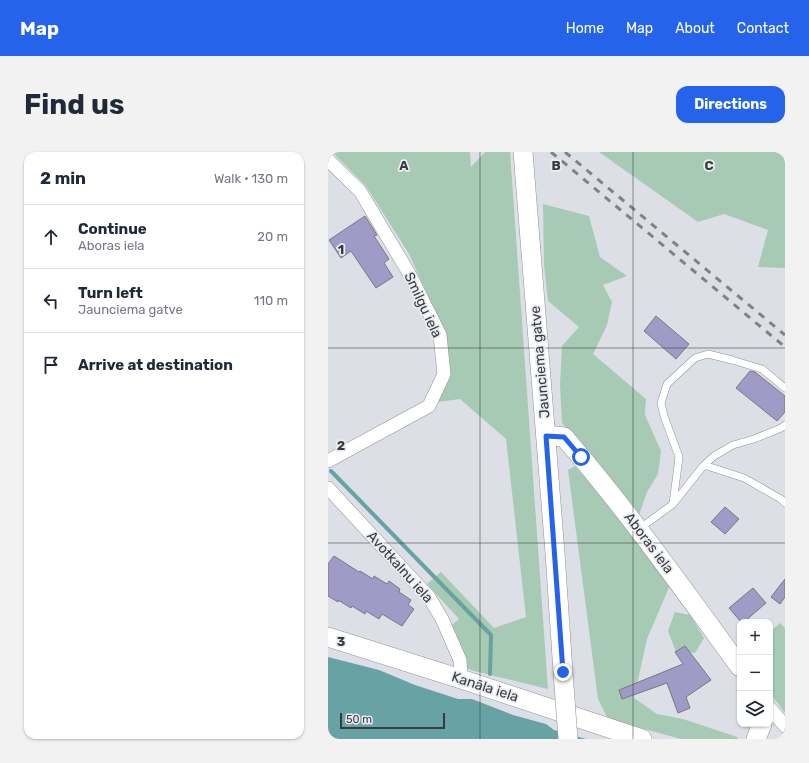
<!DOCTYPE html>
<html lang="en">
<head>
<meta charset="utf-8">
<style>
  :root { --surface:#fff; --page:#f2f2f3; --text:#1f2937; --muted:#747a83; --line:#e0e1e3; --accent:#2563eb }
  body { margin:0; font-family:Rubik,sans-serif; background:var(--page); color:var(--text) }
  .controls { position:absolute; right:12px; bottom:12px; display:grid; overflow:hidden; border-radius:8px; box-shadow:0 1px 3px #0004 }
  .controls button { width:36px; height:36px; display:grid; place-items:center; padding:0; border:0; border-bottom:1px solid var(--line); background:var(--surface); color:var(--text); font:20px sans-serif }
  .scale { position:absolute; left:12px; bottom:10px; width:105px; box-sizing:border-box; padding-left:4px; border:2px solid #393a3c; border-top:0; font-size:11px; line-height:14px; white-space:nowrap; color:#393a3c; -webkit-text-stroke:3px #eaecf3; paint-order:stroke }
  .stop { position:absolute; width:12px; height:12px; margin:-9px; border:3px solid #2563eb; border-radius:50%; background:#fff }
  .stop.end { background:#2563eb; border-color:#fff; box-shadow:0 1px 4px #0008 }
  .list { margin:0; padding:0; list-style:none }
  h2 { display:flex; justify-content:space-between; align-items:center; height:52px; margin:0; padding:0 16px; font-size:17px }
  h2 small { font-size:13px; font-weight:400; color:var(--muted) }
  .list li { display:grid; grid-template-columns:26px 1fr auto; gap:12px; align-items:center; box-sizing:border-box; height:64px; padding:0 16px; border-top:1px solid var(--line) }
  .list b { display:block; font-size:15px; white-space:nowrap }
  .list p { margin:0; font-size:13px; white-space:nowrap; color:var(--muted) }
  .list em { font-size:13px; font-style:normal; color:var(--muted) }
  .icon { flex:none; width:22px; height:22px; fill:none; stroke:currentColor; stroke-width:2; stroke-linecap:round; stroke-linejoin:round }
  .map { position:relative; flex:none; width:457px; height:587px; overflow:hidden; border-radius:12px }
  header { display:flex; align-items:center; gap:24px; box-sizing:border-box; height:56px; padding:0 20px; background:var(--accent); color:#fff }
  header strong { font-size:19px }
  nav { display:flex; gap:22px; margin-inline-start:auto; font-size:14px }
  .intro { display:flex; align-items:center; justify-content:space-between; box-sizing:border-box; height:96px; padding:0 24px }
  h1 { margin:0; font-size:28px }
  .button { padding:10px 18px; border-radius:12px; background:var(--accent); color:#fff; font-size:14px; font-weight:700 }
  main { display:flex; gap:24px; padding:0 24px }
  aside { flex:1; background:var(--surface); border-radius:12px; box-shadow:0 1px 3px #0004 }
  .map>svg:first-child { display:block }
  .green { fill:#a7cab5 }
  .water { fill:#67a3a4 }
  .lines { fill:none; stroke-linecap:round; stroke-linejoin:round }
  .stream { stroke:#67a3a4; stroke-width:4 }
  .building { fill:#a09bc6; stroke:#78787e }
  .lane-casing { stroke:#919298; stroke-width:8 }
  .street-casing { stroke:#919298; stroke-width:14 }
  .secondary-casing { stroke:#919298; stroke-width:20 }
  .lane { stroke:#fff; stroke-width:7 }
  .street { stroke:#fff; stroke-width:13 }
  .secondary { stroke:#fff; stroke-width:19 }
  .rail { stroke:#818287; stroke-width:3; stroke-dasharray:7 7; stroke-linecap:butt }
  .secondary-bridge-casing { stroke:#919298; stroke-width:20; stroke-linecap:butt }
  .secondary-bridge { stroke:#fff; stroke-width:19 }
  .route { stroke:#2563eb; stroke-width:5 }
  .grid { fill:none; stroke:#393a3c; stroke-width:1; stroke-opacity:0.55 }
  .labels { text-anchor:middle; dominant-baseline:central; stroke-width:3.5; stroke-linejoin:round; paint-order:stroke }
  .street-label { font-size:14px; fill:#393a3c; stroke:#eaecf3 }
  .grid-label { font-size:13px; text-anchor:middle; font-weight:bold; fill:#393a3c; stroke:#eaecf3; stroke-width:3.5; stroke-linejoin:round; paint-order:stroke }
</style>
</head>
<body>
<header>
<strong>Map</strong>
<nav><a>Home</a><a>Map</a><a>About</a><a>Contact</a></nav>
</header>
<div class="intro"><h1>Find us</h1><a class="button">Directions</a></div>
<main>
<aside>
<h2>2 min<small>Walk · 130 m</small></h2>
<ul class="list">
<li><svg class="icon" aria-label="ahead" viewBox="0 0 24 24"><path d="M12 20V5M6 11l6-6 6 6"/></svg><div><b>Continue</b><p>Aboras iela</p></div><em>20 m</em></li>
<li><svg class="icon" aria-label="left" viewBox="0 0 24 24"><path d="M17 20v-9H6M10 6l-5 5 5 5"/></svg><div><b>Turn left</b><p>Jaunciema gatve</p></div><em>110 m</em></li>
<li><svg class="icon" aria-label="arrive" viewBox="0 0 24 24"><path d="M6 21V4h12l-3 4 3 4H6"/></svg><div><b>Arrive at destination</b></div></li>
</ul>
</aside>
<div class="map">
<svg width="457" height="587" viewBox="0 0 457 587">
  <rect width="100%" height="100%" fill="#dddfe6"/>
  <path class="green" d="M 4,0 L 142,0 L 143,15 L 157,0 L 182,0 L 220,537 L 146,519 L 125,511 L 116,480 L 131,467 L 99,432 L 113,420 L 166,476 L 198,465 L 178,287 L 132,247 L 103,251 L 108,247 L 115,178 L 81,102 L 38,34 Z
    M 271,0 L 457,0 L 457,116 L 430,115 L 440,78 L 396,62 L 370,70 Z
    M 215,52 L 261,64 L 272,105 L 299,124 L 275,133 L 284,150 L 279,173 L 265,202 L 318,247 L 317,263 L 333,299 L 330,322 L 319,340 L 311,363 L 234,271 L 232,233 L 234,194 L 251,175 L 220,149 L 216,113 Z
    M 247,314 L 267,336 L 342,433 L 319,487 L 306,546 L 329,562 L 355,567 L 409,585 L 410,587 L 353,587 L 280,567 L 270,547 L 240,318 Z
    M 347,460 L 362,463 L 376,486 L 367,501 L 348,500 L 340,479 Z
    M 452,471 L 457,476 L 457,561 L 442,541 L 442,480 Z"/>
  <path class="water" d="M 0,505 L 51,518 L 87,533 L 130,547 L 144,547 L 185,563 L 218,572 L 226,578 L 258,587 L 0,587 Z"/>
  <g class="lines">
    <path class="stream" d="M 3,319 L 163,483 L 162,522"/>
  </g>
  <path class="building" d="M 37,64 L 49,83 L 46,84 L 61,107 L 56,111 L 65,125 L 48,136 L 23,99 L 13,106 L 1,88 Z
    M 328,164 L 361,192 L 348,207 L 316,179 Z
    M 422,219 L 427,220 L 457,244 L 457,260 L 449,269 L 408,236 Z
    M 397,355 L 411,367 L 397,382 L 383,370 Z
    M 6,404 L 31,420 L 32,419 L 45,427 L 46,424 L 59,432 L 61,429 L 72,437 L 71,440 L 83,448 L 80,453 L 86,457 L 74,474 L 54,462 L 51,467 L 38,459 L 37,462 L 24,454 L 23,456 L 10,448 L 10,450 L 0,444 L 0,412 Z
    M 457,427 L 457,445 L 452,452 L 443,445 Z
    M 425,436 L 438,451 L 416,470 L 413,470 L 401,456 Z
    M 357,494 L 383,528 L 358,545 L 362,556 L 350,561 L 339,531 L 294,547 L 291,538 L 355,512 L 347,500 Z"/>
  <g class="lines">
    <defs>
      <path id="lane" d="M 376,313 L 416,326 L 453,347 L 457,351
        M 345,352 L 351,305 L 336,264 L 333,251 L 339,232 L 367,206 L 380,202 L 404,208 L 434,217 L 457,236
        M 311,377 L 345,352 L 376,313 L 386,304 L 405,293 L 426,287 L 453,276 L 457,273"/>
      <path id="street" d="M 0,8 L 32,39 L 82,123 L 112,183 L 116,222 L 101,254 L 0,309
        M 0,336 L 101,445 L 114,467 L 132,508 L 133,527
        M 442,556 L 457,574"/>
      <path id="secondary" d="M 195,0 L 227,401 L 235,520
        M 218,283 L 236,285 C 299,358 355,437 412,515
        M 0,485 L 133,527 L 314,587
        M 428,587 L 434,572"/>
    </defs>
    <use href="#lane" class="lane-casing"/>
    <use href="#street" class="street-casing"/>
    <use href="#secondary" class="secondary-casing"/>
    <use href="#lane" class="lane"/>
    <use href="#street" class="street"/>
    <use href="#secondary" class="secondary"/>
    <path class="rail" d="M 223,0 L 457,195
      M 237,0 L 457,183"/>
    <defs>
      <path id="secondary-bridge" d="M 235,520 L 240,587"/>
    </defs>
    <use href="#secondary-bridge" class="secondary-bridge-casing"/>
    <use href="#secondary-bridge" class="secondary-bridge"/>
  </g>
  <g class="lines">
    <path class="route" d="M 235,520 L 218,284 L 236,285 L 253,305"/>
  </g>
  <path class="grid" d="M 152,0 L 152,587M 305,0 L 305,587M 0,196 L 457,196M 0,391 L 457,391"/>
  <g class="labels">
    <g class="street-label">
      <text transform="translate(95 153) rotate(65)">Smilgu iela</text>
      <text transform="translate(212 210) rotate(-95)">Jaunciema gatve</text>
      <text transform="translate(321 391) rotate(53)">Aboras iela</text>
      <text transform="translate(72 415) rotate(48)">Avotkalnu iela</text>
      <text transform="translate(157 535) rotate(18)">Kanāla iela</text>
    </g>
  </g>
  <g class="grid-label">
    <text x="76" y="18">A</text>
    <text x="228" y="18">B</text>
    <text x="381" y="18">C</text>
    <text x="13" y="102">1</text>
    <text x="13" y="298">2</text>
    <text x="13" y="494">3</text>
  </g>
</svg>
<div class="controls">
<button>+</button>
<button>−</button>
<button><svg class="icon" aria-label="layers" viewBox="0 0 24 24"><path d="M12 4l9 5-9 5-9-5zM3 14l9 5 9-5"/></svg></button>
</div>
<div class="scale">50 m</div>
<div class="stop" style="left:253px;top:305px"></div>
<div class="stop end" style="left:235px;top:520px"></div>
</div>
</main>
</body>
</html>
